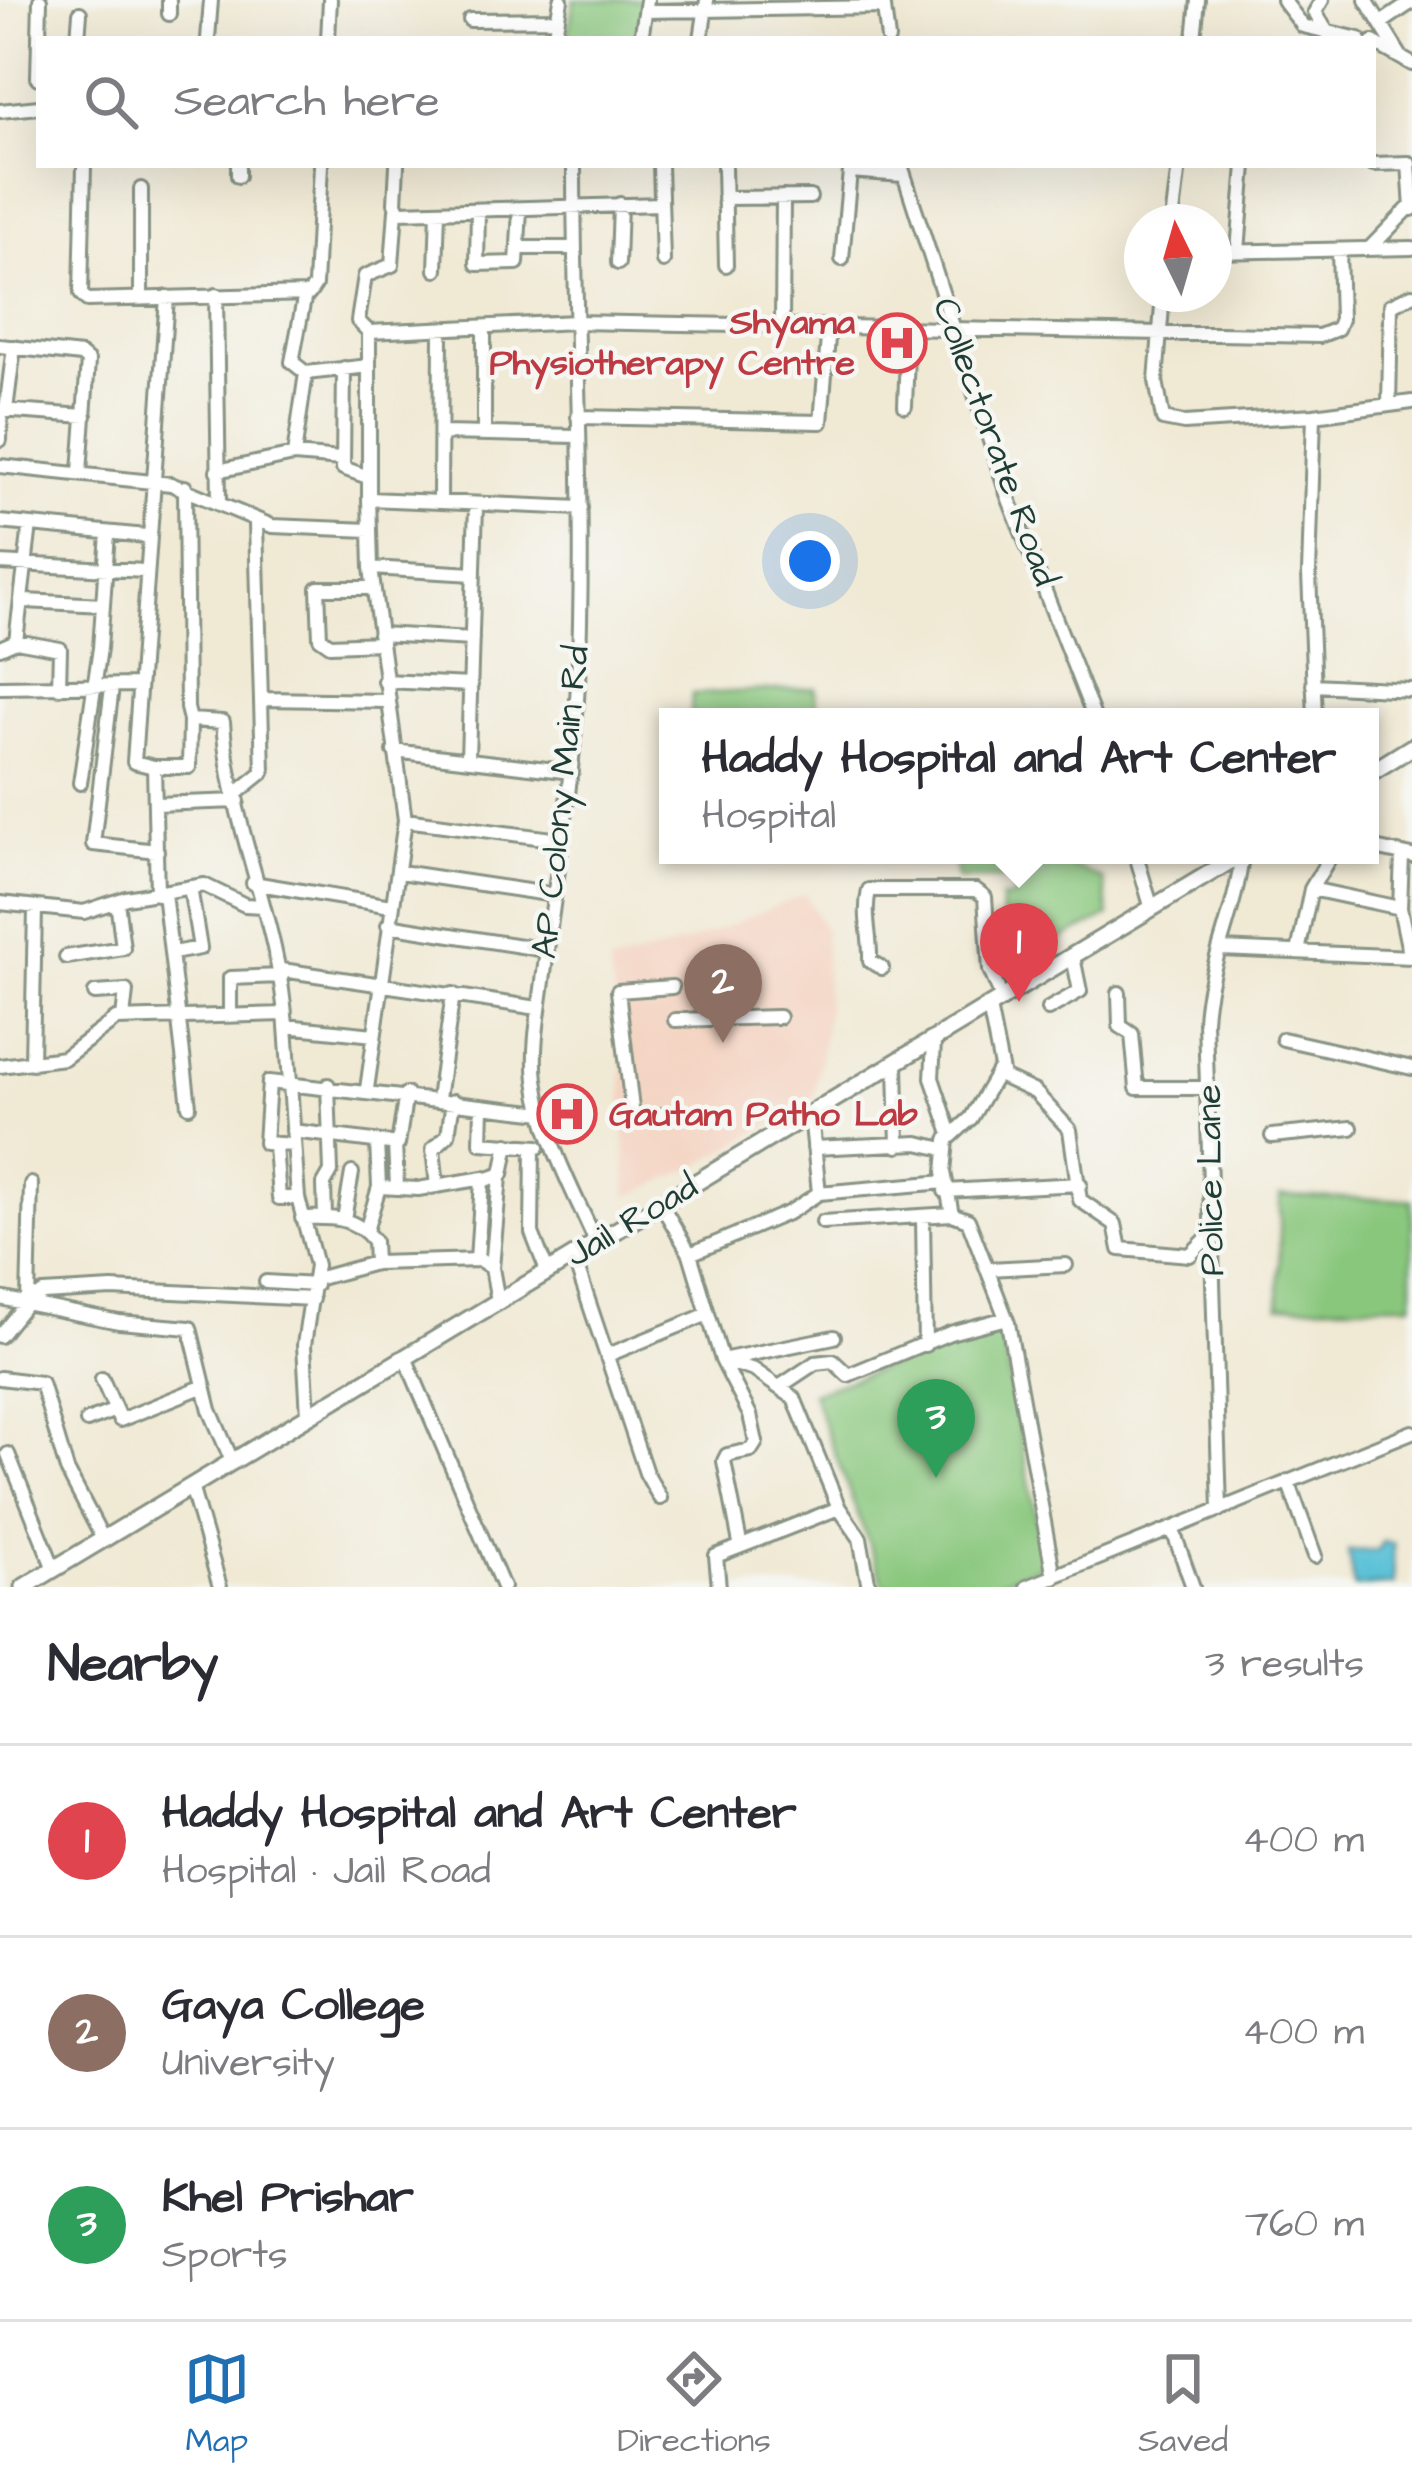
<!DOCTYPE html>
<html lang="en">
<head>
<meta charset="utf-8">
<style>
  :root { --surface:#fff; --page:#f2f2f3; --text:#2b2b33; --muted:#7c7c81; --line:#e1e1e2; --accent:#1f6fb2 }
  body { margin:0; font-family:"Architects Daughter",sans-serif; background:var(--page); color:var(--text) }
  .compass { position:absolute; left:1124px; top:204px; width:108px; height:108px; border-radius:50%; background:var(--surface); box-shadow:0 12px 48px #0002; rotate:355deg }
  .you { position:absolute; left:810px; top:561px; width:42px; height:42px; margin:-30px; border:9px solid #fff; border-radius:50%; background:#1a73e8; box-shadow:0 0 0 18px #1a73e833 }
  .badge { display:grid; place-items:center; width:78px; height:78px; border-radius:50%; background:var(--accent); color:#fff; font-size:39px; font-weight:700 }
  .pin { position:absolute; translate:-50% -99px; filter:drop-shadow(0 3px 6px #0008) }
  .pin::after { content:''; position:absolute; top:63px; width:42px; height:36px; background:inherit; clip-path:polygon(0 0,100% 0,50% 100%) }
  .popup { position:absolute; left:659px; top:708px; width:720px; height:156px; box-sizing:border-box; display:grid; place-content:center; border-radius:0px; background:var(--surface); filter:drop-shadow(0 3px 9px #0005); font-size:39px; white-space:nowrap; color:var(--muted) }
  .popup b { font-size:45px; color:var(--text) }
  .popup::after { content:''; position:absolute; left:50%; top:100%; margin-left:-24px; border:24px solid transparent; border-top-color:var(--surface) }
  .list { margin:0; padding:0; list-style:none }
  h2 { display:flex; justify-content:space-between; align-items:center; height:156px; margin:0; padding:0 48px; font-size:51px }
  h2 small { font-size:39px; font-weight:400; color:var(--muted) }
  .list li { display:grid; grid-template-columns:78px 1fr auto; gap:36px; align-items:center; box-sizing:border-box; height:192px; padding:0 48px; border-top:3px solid var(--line) }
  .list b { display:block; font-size:45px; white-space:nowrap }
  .list p { margin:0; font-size:39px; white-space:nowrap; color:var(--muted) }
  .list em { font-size:39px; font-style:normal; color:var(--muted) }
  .icon { flex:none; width:66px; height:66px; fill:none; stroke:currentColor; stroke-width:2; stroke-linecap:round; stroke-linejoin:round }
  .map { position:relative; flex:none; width:1412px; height:1587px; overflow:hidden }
  .search { position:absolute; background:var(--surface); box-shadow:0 12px 48px #0002; left:36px; right:36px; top:36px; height:132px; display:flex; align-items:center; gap:30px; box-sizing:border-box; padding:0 42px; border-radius:0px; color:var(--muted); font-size:45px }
  .sheet { height:732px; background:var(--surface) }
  nav { display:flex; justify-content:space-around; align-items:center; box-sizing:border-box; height:168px; border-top:3px solid var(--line); background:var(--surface); font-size:33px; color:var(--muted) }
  nav a { display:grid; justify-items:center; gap:6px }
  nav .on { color:var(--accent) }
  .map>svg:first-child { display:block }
  .built { fill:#f4d3c1 }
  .green { fill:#89c77d; stroke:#548258; stroke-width:3 }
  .water { fill:#5ac1d7; stroke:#3c7f86; stroke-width:3 }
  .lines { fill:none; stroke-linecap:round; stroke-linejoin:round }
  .minor-casing { stroke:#889384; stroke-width:18 }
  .major-casing { stroke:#889384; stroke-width:21 }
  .minor { stroke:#fff; stroke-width:12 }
  .major { stroke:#fff; stroke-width:15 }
  .labels { text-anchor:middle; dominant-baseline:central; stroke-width:9; stroke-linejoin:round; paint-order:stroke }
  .health-label { font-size:36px; font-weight:bold; fill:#be3a42; stroke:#f6f6f2; text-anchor:end }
  .street-label { font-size:36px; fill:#1f3d34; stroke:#f6f6f2 }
</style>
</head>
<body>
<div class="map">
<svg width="1412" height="1587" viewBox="0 0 1412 1587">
  <rect width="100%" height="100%" fill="#f6f6f2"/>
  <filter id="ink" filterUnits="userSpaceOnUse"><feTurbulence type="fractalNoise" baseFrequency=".00833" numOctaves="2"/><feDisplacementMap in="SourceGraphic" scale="24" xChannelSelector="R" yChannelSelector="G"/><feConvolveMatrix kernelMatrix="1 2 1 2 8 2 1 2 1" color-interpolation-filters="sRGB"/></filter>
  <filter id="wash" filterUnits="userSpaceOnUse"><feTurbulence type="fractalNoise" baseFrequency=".004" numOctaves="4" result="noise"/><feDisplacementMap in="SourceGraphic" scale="48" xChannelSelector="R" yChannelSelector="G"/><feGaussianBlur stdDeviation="2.7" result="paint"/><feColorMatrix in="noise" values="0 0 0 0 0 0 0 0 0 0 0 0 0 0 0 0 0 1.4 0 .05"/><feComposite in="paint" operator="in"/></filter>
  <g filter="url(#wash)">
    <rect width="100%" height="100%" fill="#f0e9d4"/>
    <path class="built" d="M 805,894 L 824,929 L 827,1010 L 814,1098 L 699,1165 L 627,1197 L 620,1024 L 609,965 L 689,942 Z"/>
    <path class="green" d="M 574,0 L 647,0 L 641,39 L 567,39 Z
      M 816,688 L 817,717 L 691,717 L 692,694 Z
      M 1060,860 L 1103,880 L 1109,916 L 1055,942 L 1005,949 L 1001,899 L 1015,897 L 1013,879 L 957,879 L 955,862 Z
      M 1280,1196 L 1412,1200 L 1412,1304 L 1279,1306 Z
      M 1000,1328 L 1045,1564 L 986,1587 L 885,1587 L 812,1393 Z"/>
    <path class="water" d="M 1382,1542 L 1393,1543 L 1394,1584 L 1354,1587 L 1348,1551 L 1378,1550 Z"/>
  </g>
  <g filter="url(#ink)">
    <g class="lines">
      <defs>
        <path id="minor" d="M 883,0 L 888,39
          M 1283,0 L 1303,26 L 1359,39
          M 1322,0 L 1315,12 L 1329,35
          M 1366,0 L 1401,57
          M 646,11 L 884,7
          M 169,14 L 169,0
          M 470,20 L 558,19
          M 1381,23 L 1412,2
          M 78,39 L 80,13
          M 208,39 L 211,0
          M 328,39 L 330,0
          M 554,39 L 561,0
          M 641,39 L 647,0
          M 701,39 L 707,0
          M 1194,39 L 1198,0
          M 1373,42 L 1412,64
          M 38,78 L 40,0
          M 0,111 L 39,107
          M 1373,164 L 1409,163 L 1412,209
          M 84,165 L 81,294 L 87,300 L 309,294 L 315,285 L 321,165
          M 238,165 L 238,176
          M 397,165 L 395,203 L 399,212 L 661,204
          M 574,165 C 574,338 586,510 578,683 C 573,783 555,882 543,981 C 539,1014 532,1047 536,1080 C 543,1137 573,1190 596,1242
          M 660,165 L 663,261
          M 724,165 L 726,265
          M 901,165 L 1007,494 L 1094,717
          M 724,198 L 810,197
          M 478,210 L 477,264 L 517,263 L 520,209
          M 1172,222 L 1179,165
          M 518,248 L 575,248
          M 1369,249 L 1408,209
          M 1238,251 L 1245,165
          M 1214,252 L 1412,248
          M 842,259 L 850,171 L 903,175
          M 618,263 L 620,204
          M 436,270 L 438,211
          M 1163,294 L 1156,381 L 1163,419 L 1184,423 L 1314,415
          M 216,295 L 219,502
          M 141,298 L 141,189
          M 782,324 L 783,197
          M 369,332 L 575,322 L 1319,336 L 1337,329 L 1341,319 L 1339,250
          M 0,346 L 81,355 L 88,361 L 80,472
          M 344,368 L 343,468 L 368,477
          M 306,373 L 369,366
          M 1389,405 L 1391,305 L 1412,295
          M 905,406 L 908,327
          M 0,410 L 85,416
          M 6,410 L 14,347
          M 578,417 L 821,422 L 829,326
          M 443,433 L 577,436
          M 484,433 L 484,328
          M 0,440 L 1,410
          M 294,455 L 306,373 L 292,362 L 305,294
          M 0,466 L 171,484 L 272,526 L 370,530 L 369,499 L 581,508
          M 217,471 L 294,455 L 341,459
          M 185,487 L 187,708 L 190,720 L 223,722 C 230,827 279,920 286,1026 L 374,1035
          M 369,499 L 369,332 L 358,321 L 365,276 L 392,265 L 396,210
          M 440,502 L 441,330
          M 0,522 L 146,536
          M 370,530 L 371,568 L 474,574
          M 0,563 L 145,571
          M 371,588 L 318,588 L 320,638 L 330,645 L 380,643
          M 25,601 L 103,605
          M 379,634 L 472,639
          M 16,641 L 60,649 L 59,688
          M 0,648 L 16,641 L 30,525
          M 384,681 L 471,685
          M 1313,685 L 1412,690
          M 0,687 L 137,685
          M 112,687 L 93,844 L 157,851
          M 264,699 L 387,701
          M 1315,717 L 1309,574 L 1314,415 L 1412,402
          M 394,751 L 572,772
          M 468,758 L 476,505
          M 154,767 L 134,762 L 167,297
          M 80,783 L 100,648 L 108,533
          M 238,792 L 263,772 L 256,523
          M 156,804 L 238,801
          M 405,820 L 560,840
          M 1370,847 L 1412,856
          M 1136,855 L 1152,909
          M 1402,855 L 1400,908 L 1410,956
          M 400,872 L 554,895
          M 253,883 L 391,906
          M 1311,889 L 1400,908
          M 164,893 L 189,1106
          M 157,894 L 154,767 L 189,767 L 190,720
          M 0,903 L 84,912 L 126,898 L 204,885 L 245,905 L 262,906
          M 388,925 L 546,950
          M 1221,949 L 1412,957
          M 1298,952 L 1311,889 L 1331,855
          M 173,953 L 200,948 L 190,887
          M 66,957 L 123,948 L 117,901
          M 882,968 L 870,961 C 871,934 863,918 869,890 L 976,890 L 985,897 L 990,970 L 1003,1000
          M 282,970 L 538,1008
          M 672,987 L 618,991 L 633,1117 L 684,1114
          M 95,993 L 126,991 L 123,1018
          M 1119,993 L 1120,1026 L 1132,1034 L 1137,1088 L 1210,1088
          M 989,1007 L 1003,1077 L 1035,1092 L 1070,1130 L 1080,1200 L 1115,1224 L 1120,1249 L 1190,1255 L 1212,1233
          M 1048,1009 L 1080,991 L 1073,957
          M 230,1016 L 230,978 L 282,976
          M 675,1020 L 779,1017
          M 286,1026 L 298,1198 L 316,1265 L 304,1345 L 308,1415
          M 1283,1039 L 1412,1068
          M 934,1042 L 932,1078 L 951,1134
          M 32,1063 L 35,908
          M 896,1065 L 898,1146
          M 0,1066 L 64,1058 L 116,1019 L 285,1014
          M 999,1070 L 971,1118 L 947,1140 L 944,1172 L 952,1214 L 968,1220 L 1008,1323 L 1054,1577
          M 367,1089 L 405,820 L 371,568
          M 438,1099 L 453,994
          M 482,1106 L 481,1143 L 538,1147
          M 811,1115 L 819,1193
          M 293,1131 L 398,1144 L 406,1094
          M 1272,1136 L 1351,1128
          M 377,1142 L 379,1187
          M 395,1144 L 397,1187
          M 294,1145 L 265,1143 L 269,1082 L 543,1113
          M 275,1146 L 279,1198 L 298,1198
          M 533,1147 L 532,1233 L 547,1271
          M 814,1148 L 918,1143 L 944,1149
          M 437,1186 L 433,1149 L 448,1135 L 453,1101
          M 945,1191 L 1080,1184
          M 661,1204 L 690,1254 L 722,1360 L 754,1370 L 794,1398 L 839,1508 L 860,1538 L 869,1587
          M 325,1217 L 324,1184 L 331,1172 L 328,1085
          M 923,1217 L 925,1345
          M 302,1218 C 331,1217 355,1216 374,1241 L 375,1263
          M 344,1219 L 352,1173
          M 823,1222 L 952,1214
          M 366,1231 L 379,1187 L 418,1189 L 484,1178
          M 690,1254 L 790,1212 L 819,1193 L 945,1182
          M 573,1255 L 646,1473 L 660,1498
          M 477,1260 L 482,1181 L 502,1174 L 508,1144
          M 492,1268 L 500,1177
          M 989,1269 L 1066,1265
          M 316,1279 L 375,1263 L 480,1260 L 492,1268 L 498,1301
          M 266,1282 L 315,1285
          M 0,1298 L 119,1322 L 190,1328 L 210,1410 L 232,1461
          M 28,1301 L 31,1184
          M 0,1336 L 28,1301 L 43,1293 L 112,1289 L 312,1299
          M 608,1355 L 708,1314
          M 405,1357 L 503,1587
          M 0,1378 L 41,1383 L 67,1470 L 103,1539
          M 102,1379 L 120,1420 L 204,1386
          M 779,1387 L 815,1363 L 833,1361 L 848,1375 L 950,1333 L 1003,1319
          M 87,1421 L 113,1411
          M 8,1454 L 54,1569
          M 1288,1481 L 1315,1556
          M 191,1486 L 220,1587
          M 1220,1510 L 1205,1021 C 1208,964 1236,912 1242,855
          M 1173,1531 L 1193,1587
          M 740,1543 L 724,1461 L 727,1455 L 751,1450 L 756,1442 L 750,1415 L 722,1360 L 834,1337
          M 719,1587 L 716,1556 L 839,1508
          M 1027,1587 L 1412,1432"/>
        <path id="major" d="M 1370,773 L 1412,747
          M 24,1587 L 1240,855"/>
      </defs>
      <use href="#minor" class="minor-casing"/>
      <use href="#major" class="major-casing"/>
      <use href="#minor" class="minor"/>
      <use href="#major" class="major"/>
    </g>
  </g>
  <defs>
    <symbol id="hospital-ring" viewBox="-11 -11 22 22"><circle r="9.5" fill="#f6f6f2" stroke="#e0444e" stroke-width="1.5"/><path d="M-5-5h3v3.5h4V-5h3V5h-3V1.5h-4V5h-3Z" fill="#e0444e"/></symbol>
  </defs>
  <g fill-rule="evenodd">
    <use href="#hospital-ring" x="864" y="310" width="66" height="66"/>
    <use href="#hospital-ring" x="534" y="1081" width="66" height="66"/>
  </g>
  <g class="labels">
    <g class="health-label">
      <text x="855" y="322">Shyama<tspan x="855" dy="41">Physiotherapy Centre</tspan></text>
      <text x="609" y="1114" text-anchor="start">Gautam Patho Lab</text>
    </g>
    <g class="street-label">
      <text transform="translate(995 442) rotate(70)">Collectorate Road</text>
      <text transform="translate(561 802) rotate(-84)">AP Colony Main Rd</text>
      <text transform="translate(1211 1180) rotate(-91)">Police Lane</text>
      <text transform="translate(632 1221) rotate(-31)">Jail Road</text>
    </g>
  </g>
</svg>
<svg class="compass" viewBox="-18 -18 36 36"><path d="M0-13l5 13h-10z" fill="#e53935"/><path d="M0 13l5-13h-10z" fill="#7c7c81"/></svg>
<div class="you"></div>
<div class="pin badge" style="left:1019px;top:1002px;background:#e0444e">1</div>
<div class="popup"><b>Haddy Hospital and Art Center</b>Hospital</div>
<div class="pin badge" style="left:723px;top:1043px;background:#8d6e63">2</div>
<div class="pin badge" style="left:936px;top:1478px;background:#2e9e5b">3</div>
<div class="search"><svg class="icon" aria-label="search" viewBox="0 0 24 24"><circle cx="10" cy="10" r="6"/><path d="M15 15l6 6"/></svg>Search here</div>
</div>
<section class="sheet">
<h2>Nearby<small>3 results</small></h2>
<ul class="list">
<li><span class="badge" style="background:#e0444e">1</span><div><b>Haddy Hospital and Art Center</b><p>Hospital · Jail Road</p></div><em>400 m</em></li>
<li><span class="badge" style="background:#8d6e63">2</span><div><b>Gaya College</b><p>University</p></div><em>400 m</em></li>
<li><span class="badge" style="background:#2e9e5b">3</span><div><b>Khel Prishar</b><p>Sports</p></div><em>760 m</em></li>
</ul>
</section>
<nav>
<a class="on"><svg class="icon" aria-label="map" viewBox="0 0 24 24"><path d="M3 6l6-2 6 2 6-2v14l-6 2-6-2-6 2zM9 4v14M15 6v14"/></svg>Map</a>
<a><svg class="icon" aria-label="directions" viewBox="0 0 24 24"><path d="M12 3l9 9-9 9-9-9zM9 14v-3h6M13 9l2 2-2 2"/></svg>Directions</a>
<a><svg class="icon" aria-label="saved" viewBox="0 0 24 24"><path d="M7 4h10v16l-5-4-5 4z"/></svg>Saved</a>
</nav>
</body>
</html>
